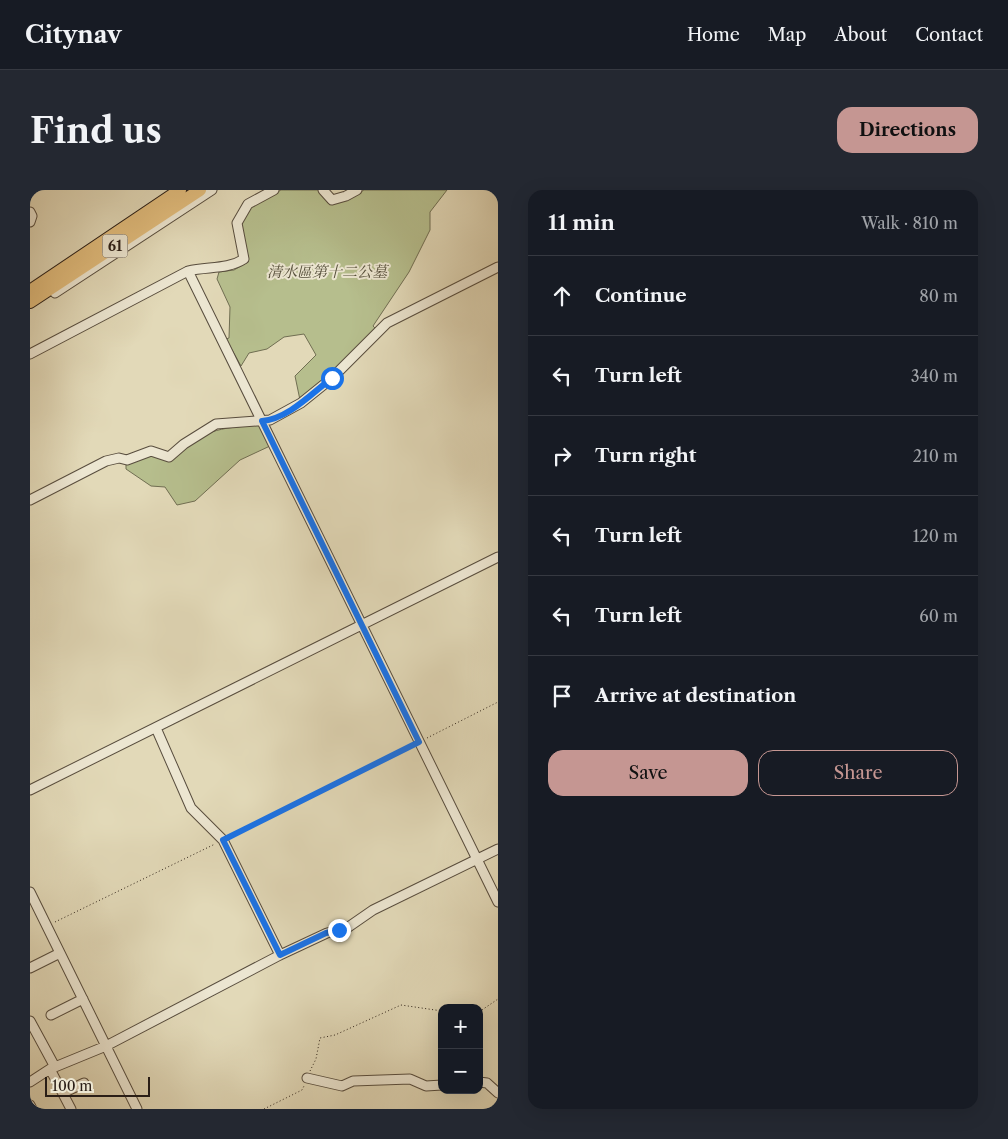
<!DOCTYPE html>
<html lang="en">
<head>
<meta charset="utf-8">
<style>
  :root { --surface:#171b24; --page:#242831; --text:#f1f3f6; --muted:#9ea1a6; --line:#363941; --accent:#c59692 }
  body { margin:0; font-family:"Libre Caslon Text","Noto Serif TC",serif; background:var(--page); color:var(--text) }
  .controls { position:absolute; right:15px; bottom:15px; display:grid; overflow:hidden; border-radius:10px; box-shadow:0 5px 20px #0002 }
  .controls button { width:45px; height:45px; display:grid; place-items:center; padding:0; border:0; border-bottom:1px solid var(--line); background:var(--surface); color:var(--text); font:25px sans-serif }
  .scale { position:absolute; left:15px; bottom:12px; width:105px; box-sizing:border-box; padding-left:5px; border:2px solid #2a1e16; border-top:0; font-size:14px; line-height:18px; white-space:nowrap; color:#2a1e16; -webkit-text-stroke:4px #ece6d1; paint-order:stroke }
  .stop { position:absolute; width:15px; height:15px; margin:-11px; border:4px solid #1a73e8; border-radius:50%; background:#fff }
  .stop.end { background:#1a73e8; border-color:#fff; box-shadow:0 1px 5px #0008 }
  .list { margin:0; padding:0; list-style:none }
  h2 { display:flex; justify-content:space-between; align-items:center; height:65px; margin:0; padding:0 20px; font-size:21px }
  h2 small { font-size:16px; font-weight:400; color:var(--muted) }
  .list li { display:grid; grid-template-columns:32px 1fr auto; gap:15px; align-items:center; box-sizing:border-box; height:80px; padding:0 20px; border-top:1px solid var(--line) }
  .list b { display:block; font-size:19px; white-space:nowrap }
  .list em { font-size:16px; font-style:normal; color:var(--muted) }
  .actions { display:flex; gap:10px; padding:15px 20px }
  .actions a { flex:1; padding:11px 0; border:1px solid var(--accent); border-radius:15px; text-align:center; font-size:18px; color:var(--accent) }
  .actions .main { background:var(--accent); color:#111 }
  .icon { flex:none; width:28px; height:28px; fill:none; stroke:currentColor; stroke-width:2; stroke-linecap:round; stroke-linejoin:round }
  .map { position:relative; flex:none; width:468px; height:919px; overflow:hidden; border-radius:15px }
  header { display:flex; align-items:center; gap:30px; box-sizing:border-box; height:70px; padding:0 25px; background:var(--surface); border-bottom:1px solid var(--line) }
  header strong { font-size:24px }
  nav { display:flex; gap:28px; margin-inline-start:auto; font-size:18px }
  .intro { display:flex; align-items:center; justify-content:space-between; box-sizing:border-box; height:120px; padding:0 30px }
  h1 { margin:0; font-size:35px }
  .button { padding:12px 22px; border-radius:15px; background:var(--accent); color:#111; font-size:18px; font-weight:700 }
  main { display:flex; gap:30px; padding:0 30px }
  aside { flex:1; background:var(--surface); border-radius:15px; box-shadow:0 5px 20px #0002 }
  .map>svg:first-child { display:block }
  .green { fill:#b6be8d; stroke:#706e52 }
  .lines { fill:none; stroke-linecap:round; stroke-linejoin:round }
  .minor-casing { stroke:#584d3e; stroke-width:11 }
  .highway-casing { stroke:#2a1e16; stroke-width:14 }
  .path { stroke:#2a1e16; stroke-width:1; stroke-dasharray:1 2.5; stroke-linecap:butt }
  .minor { stroke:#ece6d1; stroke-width:9 }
  .highway { stroke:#e1bc7c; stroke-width:12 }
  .route { stroke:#1a73e8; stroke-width:6 }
  .labels { text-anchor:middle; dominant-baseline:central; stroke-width:4; stroke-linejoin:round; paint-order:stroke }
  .shield { fill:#ece6d1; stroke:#645a4e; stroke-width:1 }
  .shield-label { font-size:14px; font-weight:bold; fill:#2a1e16 }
  .park-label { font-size:15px; font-style:italic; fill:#544e3a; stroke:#ece6d1 }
</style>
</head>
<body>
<header>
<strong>Citynav</strong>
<nav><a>Home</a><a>Map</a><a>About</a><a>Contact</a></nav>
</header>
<div class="intro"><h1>Find us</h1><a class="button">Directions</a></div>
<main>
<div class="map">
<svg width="468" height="919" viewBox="0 0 468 919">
  <rect width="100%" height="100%" fill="#e2d9b8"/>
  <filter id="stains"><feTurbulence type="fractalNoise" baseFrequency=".004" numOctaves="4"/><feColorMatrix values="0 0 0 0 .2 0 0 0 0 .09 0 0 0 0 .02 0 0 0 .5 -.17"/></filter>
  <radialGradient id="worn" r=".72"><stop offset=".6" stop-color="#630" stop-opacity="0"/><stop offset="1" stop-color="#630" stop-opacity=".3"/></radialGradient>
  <path class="green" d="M 251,0 L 288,0 L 301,14 L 317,10 L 334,0 L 417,0 L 400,22 L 400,40 L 379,82 L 343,136 L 346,139 L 301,186 L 270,210 L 265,186 L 286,165 L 274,144 L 254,147 L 237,159 L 219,163 L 211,176 L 196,149 L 199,148 L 200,117 L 187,89 L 189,82 L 204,80 L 218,72 L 211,33 L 221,16 Z
    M 231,235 L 240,256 L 210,270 L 165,311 L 147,315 L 135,297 L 121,296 L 96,279 L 96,274 L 123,265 L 141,271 C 173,239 187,238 231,235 Z"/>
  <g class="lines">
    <defs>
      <path id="minor" d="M 293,0 L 302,10 L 316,6 L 327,0
        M 0,22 L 2,26 L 0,32
        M 158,81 L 468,712
        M 25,103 L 182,0
        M 0,164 L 158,81 C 177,76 197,80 214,69 L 207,33 L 218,14 L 244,0
        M 0,310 L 76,271 L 89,268 L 97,270 L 121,261 L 139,267 L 154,254 L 186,234 L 240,230 L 271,213 L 302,188 L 357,133 L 468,77
        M 126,538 L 161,618 L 193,650 L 250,765
        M 0,600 L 468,367
        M 0,702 L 107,919
        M 0,778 L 30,763
        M 21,825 L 53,809
        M 0,831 L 25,877
        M 20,879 L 41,919
        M 277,888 L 312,896 L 323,891 L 380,889 L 396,896 L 412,895
        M 0,892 L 20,879 L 76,856 L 250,765 L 297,743 L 317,738 L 343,720 L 468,659
        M 449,892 L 457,893 L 468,903
        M 33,903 L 54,893
        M 0,915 L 2,919"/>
      <path id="highway" d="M 0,101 L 150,0
        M 0,112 L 170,0"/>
    </defs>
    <use href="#minor" class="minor-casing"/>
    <use href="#highway" class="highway-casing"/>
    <path class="path" d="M 397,548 L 468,512
      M 200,647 L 382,556
      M 25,732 L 185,654
      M 449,822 L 468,809
      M 280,881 L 286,869 L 290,848 L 305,845 L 371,815 L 412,821
      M 234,919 L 272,900 L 274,896"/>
    <use href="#minor" class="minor"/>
    <use href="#highway" class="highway"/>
  </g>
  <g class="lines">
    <path class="route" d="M 302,188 C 282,203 258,229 232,231 L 389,552 L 193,650 L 250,765 L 296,743 L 309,740"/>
  </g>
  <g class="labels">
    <rect class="shield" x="72.5" y="44.5" width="25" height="23" rx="4"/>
    <g class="shield-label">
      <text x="85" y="56">61</text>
    </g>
    <g class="park-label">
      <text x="297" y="81">清水區第十二公墓</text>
    </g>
  </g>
  <rect width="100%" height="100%" filter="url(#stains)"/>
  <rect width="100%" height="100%" fill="url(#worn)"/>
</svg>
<div class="controls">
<button>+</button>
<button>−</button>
</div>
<div class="scale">100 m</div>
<div class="stop" style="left:302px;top:188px"></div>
<div class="stop end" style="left:309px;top:740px"></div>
</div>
<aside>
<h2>11 min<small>Walk · 810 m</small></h2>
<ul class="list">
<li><svg class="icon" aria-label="ahead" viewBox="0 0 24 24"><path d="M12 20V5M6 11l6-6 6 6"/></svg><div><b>Continue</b></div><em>80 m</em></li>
<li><svg class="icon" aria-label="left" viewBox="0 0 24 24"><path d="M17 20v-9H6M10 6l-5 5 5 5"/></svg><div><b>Turn left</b></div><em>340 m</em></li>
<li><svg class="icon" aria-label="right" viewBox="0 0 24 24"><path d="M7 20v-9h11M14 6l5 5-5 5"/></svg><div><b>Turn right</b></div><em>210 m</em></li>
<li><svg class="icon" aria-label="left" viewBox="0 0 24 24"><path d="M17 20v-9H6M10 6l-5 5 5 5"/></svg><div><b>Turn left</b></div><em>120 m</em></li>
<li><svg class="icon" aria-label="left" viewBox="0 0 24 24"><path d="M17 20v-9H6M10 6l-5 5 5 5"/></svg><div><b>Turn left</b></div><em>60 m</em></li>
<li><svg class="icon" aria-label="arrive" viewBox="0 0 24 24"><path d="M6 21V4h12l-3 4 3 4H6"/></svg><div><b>Arrive at destination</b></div></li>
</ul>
<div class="actions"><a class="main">Save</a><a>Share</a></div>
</aside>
</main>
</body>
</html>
